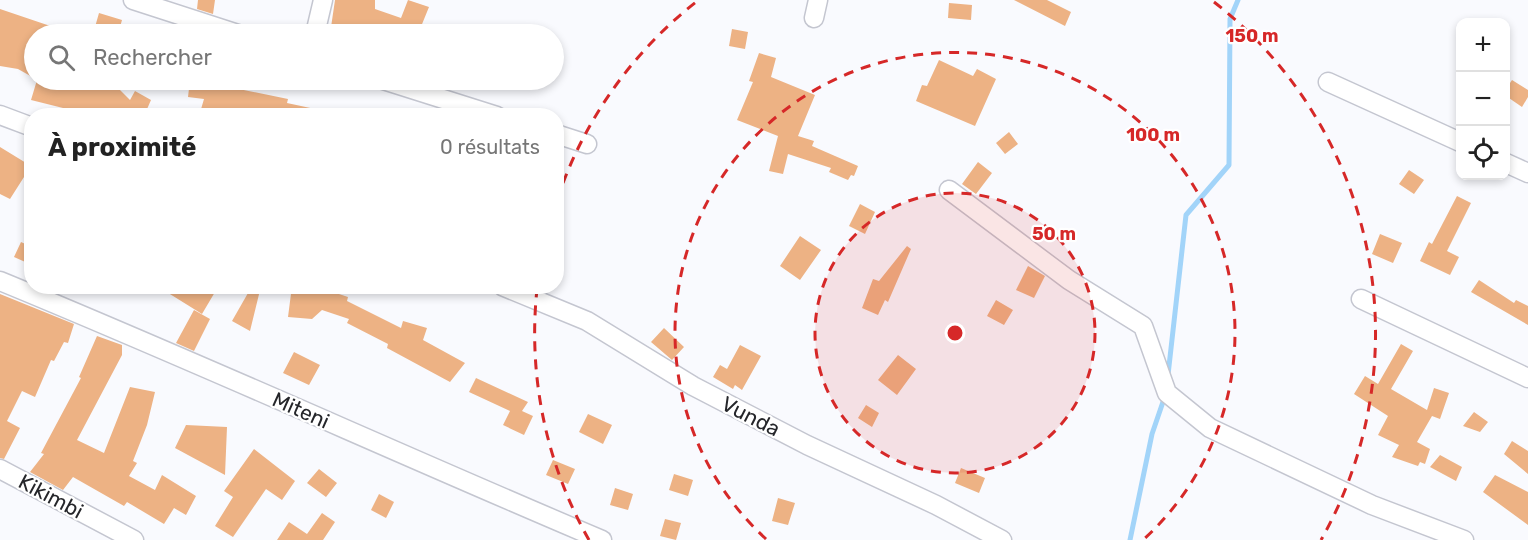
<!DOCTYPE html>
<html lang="fr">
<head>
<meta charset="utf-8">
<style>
  :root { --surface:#fff; --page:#f2f2f2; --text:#222; --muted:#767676; --line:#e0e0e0 }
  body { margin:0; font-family:Rubik,sans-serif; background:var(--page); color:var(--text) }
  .controls { position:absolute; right:18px; top:18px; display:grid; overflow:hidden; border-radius:12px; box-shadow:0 3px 9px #0003 }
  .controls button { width:54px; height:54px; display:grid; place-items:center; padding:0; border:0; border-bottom:2px solid var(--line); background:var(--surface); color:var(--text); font:30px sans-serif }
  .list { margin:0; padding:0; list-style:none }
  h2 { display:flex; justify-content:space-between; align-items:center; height:78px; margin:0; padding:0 24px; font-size:26px }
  h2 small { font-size:20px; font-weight:400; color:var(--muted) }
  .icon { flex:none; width:33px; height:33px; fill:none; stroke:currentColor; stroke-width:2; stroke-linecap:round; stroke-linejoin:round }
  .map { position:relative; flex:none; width:1528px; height:540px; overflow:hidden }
  .search { position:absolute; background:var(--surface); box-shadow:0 3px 9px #0003; left:24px; top:24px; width:540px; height:66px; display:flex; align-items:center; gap:15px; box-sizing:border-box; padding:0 21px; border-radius:33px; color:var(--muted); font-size:22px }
  .panel { position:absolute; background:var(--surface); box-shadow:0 3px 9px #0003; left:24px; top:108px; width:540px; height:186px; border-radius:24px }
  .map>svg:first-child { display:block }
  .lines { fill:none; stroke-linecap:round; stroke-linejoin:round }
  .stream { stroke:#a2d4f9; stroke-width:5 }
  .building { fill:#edb284 }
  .street-casing { stroke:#c4c6d0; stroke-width:21 }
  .street { stroke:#fff; stroke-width:18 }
  .ring { fill:none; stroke:#d62828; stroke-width:3; stroke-dasharray:10 8 }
  .labels { text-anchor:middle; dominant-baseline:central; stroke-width:4.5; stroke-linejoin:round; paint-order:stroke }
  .street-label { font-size:21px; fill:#25262a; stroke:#fff }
  .centre { fill:#d62828; stroke:#fff; stroke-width:3 }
  .ring-label { font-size:18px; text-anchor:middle; font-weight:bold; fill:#d62828; stroke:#fff; stroke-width:4.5; stroke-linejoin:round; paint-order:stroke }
</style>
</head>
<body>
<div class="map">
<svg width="1528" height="540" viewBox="0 0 1528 540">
  <rect width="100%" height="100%" fill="#f9fafe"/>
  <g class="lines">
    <path class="stream" d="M 1168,375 L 1186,215 L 1229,165 L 1230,19 L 1238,0
      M 1130,540 L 1152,434 L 1165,396"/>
  </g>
  <path class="building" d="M 198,0 L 215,0 L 213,14 L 197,9 Z
    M 335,0 L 375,0 L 375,9 L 401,18 L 408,0 L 429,7 L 418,34 L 330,34 Z
    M 1014,0 L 1047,0 L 1071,12 L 1065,26 Z
    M 949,3 L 972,5 L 971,20 L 948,18 Z
    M 0,9 L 68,32 L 67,34 L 34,34 L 34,78 L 18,69 L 0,66 Z
    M 99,13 L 122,20 L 118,34 L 93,34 Z
    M 732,29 L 748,32 L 745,49 L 729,46 Z
    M 759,53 L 776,58 L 771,77 L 815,95 L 798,136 L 814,141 L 812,146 L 858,166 L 854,176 L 851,175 L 848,180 L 829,172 L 831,168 L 788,154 L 783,174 L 769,171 L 778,136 L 737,120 L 753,82 L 749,81 Z
    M 939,60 L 973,76 L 977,69 L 996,79 L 975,126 L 916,101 L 922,85 L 927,86 Z
    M 37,80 L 110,80 L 130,100 L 135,91 L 151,100 L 144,116 L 61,116 L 63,108 L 31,100 Z
    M 190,80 L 229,80 L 229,87 L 288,99 L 287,103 L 315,109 L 314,116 L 278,116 L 258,112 L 258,116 L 199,116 L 204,99 L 188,97 Z
    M 1512,80 L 1528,90 L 1528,97 L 1522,107 L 1506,96 L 1506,89 Z
    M 1009,132 L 1018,144 L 1005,154 L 996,143 Z
    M 0,147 L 31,166 L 10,199 L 0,194 Z
    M 978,162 L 992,173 L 976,194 L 962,184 Z
    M 1409,170 L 1424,180 L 1414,194 L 1399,184 Z
    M 1457,196 L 1471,203 L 1447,251 L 1459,257 L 1450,275 L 1420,261 L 1429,242 L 1432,244 Z
    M 860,204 L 875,212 L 865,234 L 849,226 Z
    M 1380,234 L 1402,243 L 1393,263 L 1372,254 Z
    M 800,236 L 821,250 L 800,280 L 780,266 Z
    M 21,242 L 32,247 L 32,265 L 14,257 Z
    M 907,246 L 911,249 L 888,302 L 885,300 L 878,315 L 862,308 L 873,279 L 879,281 Z
    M 1028,266 L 1045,276 L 1034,298 L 1016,290 Z
    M 1479,280 L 1514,303 L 1516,300 L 1528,306 L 1528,325 L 1471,292 Z
    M 157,286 L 206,286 L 215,292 L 202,314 Z
    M 252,286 L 261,286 L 250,331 L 232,321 Z
    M 292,286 L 317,286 L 327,290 L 348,297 L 347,301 L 401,328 L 403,321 L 427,328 L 423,340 L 465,363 L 450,382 L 387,348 L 388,344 L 347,323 L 349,319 L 322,310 L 312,319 L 288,317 Z
    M 0,294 L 74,324 L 68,343 L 64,342 L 54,361 L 51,360 L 35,397 L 22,391 L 7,421 L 20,428 L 4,459 L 0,458 Z
    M 996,300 L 1013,310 L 1004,325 L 987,316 Z
    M 194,310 L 210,319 L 194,351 L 176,343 Z
    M 664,328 L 684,347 L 672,360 L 651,342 Z
    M 97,336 L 122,345 L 122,355 L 77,440 L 104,453 L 130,387 L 155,392 L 147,425 L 133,461 L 137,463 L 129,476 L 155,490 L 162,475 L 196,496 L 186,515 L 174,508 L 164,524 L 127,502 L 124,506 L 73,477 L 63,490 L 30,472 L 44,454 L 41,453 L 81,378 L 79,377 Z
    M 1401,344 L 1413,351 L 1391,389 L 1427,410 L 1434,388 L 1449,393 L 1440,419 L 1432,416 L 1417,442 L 1430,449 L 1425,464 L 1420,462 L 1418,466 L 1392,457 L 1399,445 L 1378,435 L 1388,416 L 1354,394 L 1365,376 L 1378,384 Z
    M 740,345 L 761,356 L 742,390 L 735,385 L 733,389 L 713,377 L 720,365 L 727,369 Z
    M 294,352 L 320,365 L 309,385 L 283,373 Z
    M 898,355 L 916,369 L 897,395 L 878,380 Z
    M 476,378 L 528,402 L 522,411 L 533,416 L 524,435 L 503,425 L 510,411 L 469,392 Z
    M 866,405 L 879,413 L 872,427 L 858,418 Z
    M 1474,412 L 1488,422 L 1480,432 L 1463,426 Z
    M 588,414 L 612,425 L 603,444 L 579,432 Z
    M 186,425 L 227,427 L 225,475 L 175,448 Z
    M 1512,441 L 1528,451 L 1528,474 L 1504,454 Z
    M 254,449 L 295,481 L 282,500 L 266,489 L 233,537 L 215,526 L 233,497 L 224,491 Z
    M 1440,455 L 1462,467 L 1456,481 L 1430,467 Z
    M 553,460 L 575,469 L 568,484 L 546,475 Z
    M 961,468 L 985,478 L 979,493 L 955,483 Z
    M 319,469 L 337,483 L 326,497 L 307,483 Z
    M 674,474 L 693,480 L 688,496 L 669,490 Z
    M 1495,475 L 1528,492 L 1528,525 L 1483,492 Z
    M 615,488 L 633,494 L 628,510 L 610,505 Z
    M 379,494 L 394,502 L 386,518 L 371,510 Z
    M 778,498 L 795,503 L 788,525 L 772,521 Z
    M 322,513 L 335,522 L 323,540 L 277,540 L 289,522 L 307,534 Z
    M 665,519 L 681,523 L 676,540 L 660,536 Z"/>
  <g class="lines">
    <defs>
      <path id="street" d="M 133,0 L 238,34
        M 814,18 L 818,0
        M 315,34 L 323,0
        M 383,80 L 497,116
        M 1328,82 L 1460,142
        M 0,115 L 32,127
        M 556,134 L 587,144
        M 1506,163 L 1528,173
        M 949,190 L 1069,280 L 1143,326 L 1167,393 L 1210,428 L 1372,505 L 1464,540
        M 0,281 C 202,364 401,455 602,540
        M 502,286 L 587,321 L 693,386 L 807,445 L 936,505 L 1002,540
        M 1361,299 L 1528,378
        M 0,469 L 134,540"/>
    </defs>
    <use href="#street" class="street-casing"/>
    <use href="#street" class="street"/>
  </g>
  <circle cx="955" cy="333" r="140" fill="#d62828" fill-opacity=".12"/>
  <g class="ring">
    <circle cx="955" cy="333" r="140"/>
    <path d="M766 539A280 280 0 1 1 1144 539"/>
    <path d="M589 540A420 420 0 0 1 537 289M557 200A420 420 0 0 1 696 2M1214 2A420 420 0 0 1 1321 540"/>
  </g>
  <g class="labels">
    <g class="street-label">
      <text transform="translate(301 410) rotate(24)">Miteni</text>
      <text transform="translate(751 416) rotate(27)">Vunda</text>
      <text transform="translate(51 496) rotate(28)">Kikimbi</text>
    </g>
  </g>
  <circle cx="955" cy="333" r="9" class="centre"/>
  <g class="ring-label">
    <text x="1252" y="42">150 m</text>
    <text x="1153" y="141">100 m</text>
    <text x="1054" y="240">50 m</text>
  </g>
</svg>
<div class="controls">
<button>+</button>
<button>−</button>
<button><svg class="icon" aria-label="locate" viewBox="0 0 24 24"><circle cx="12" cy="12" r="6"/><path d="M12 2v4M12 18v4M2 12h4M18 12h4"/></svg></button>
</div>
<div class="search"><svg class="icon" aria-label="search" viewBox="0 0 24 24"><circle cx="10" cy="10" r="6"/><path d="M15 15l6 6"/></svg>Rechercher</div>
<section class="panel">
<h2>À proximité<small>0 résultats</small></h2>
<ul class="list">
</ul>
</section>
</div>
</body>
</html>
